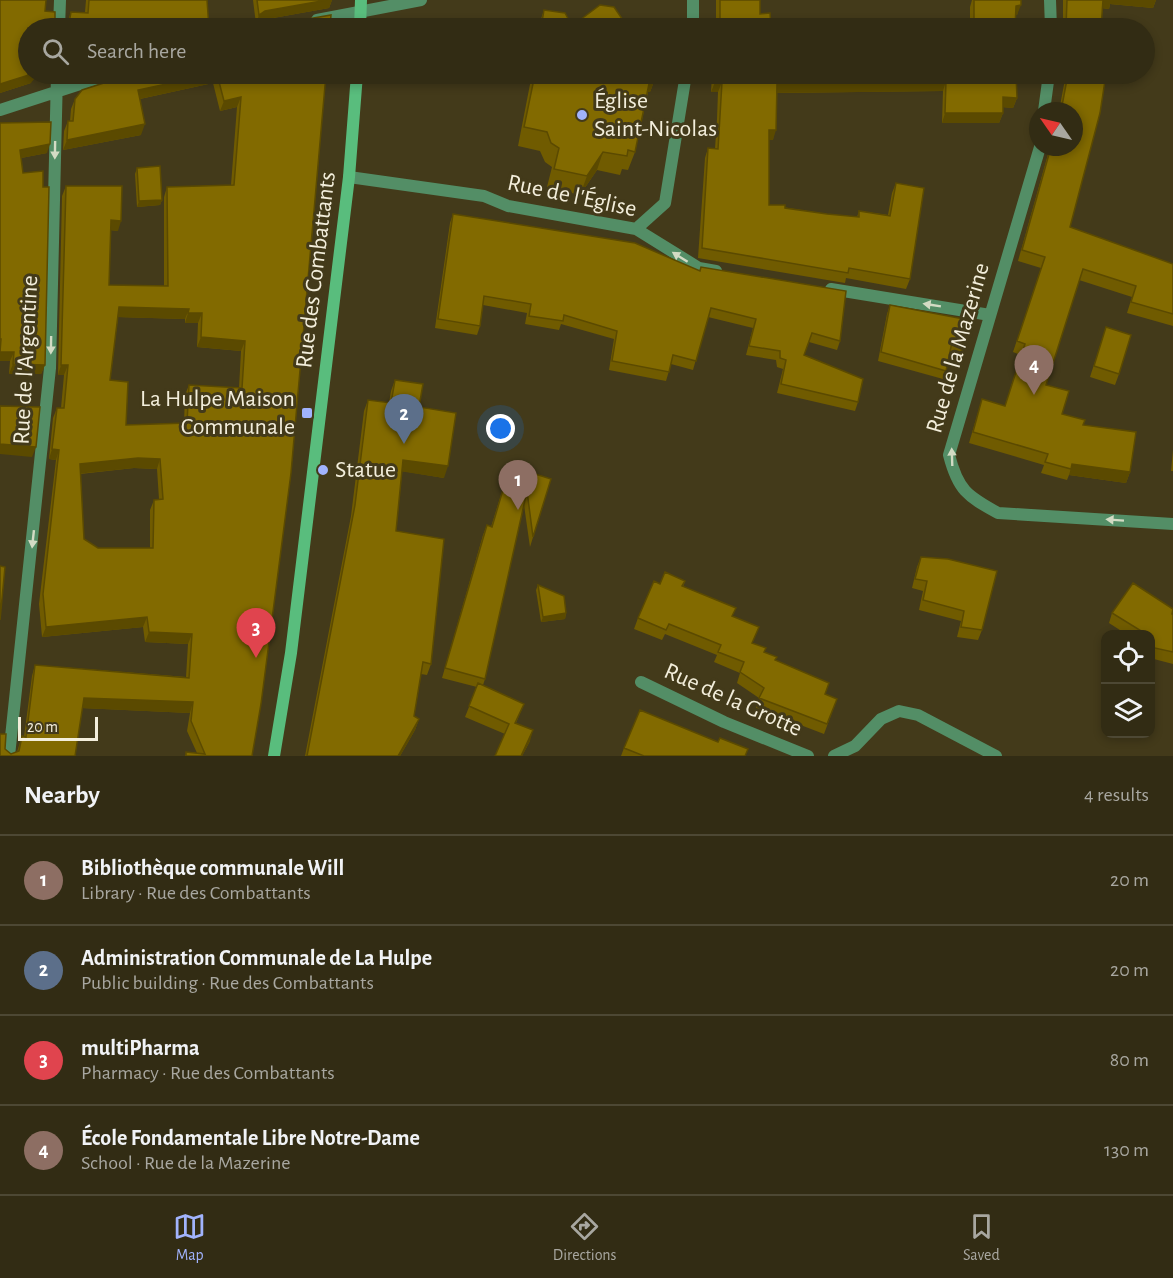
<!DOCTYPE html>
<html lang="en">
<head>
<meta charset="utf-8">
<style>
  :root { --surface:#322c14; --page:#3a341d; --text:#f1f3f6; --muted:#a8a7a0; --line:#4d4834; --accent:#a1b3fd }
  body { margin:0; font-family:"Alegreya Sans",sans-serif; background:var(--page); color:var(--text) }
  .controls { position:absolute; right:18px; bottom:18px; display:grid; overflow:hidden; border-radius:12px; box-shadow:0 3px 9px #0003 }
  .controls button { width:54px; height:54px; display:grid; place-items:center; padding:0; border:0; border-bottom:2px solid var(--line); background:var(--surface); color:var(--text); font:30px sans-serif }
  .compass { position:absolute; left:1029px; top:102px; width:54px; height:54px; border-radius:50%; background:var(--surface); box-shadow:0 3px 9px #0003; rotate:304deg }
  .scale { position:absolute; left:18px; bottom:15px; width:80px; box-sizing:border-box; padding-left:6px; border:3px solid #f3eedb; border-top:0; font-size:16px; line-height:21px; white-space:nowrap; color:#f3eedb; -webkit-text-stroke:4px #433a1a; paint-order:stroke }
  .you { position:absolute; left:501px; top:429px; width:21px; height:21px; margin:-15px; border:4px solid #fff; border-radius:50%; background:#1a73e8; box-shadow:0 0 0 9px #1a73e833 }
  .badge { display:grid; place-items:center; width:39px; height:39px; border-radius:50%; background:var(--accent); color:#fff; font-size:20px; font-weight:700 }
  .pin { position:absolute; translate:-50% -50px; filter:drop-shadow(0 2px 3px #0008) }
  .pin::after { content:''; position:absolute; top:32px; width:21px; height:18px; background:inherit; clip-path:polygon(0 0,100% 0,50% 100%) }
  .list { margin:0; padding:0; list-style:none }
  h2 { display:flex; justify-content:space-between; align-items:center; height:78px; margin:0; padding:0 24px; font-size:26px }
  h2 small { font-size:20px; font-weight:400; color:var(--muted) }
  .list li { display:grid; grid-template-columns:39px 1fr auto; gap:18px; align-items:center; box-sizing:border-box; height:90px; padding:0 24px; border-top:2px solid var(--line) }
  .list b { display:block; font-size:22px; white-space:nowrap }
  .list p { margin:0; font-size:20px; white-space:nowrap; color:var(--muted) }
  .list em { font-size:20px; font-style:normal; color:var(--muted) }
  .icon { flex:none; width:33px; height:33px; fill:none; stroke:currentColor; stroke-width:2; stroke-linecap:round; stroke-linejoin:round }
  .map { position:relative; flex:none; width:1173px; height:756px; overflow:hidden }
  .search { position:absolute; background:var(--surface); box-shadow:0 3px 9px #0003; left:18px; right:18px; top:18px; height:66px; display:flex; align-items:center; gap:15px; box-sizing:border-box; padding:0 21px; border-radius:33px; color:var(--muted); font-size:22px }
  .sheet { height:438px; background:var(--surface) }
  nav { display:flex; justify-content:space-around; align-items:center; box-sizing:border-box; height:84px; border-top:2px solid var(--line); background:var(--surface); font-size:16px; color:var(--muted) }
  nav a { display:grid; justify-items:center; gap:3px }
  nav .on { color:var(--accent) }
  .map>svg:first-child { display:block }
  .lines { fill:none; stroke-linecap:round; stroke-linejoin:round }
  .street { stroke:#538e66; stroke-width:12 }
  .secondary { stroke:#59bd7d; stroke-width:12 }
  .wall { fill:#705b00; fill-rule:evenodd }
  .shaded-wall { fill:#5b4a00 }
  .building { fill:#826a00; stroke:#5b4a00; stroke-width:1.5; fill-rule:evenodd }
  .oneway { fill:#d3dbc4 }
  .poi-dot { fill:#a1b3fd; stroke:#433a1a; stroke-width:2 }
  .labels { text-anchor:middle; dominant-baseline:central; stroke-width:6; stroke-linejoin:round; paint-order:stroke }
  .poi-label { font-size:24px; fill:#f3eedb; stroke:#433a1a; text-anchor:start }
  .street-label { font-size:24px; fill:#f3eedb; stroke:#433a1a }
</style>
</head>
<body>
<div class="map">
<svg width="1173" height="756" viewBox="0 0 1173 756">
  <rect width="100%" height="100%" fill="#433a1a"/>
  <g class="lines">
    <path class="street" d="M 1050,0 L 1051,28
      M 317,20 L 421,0
      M 59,28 L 60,0
      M 693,28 L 693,0
      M 0,110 L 111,74
      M 1044,111 L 1049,74
      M 1040,147 L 949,455 C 958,490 967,496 998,513 L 1173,524
      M 349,177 L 484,196 L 508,206 L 636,229 L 699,268 L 716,271
      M 636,229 L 665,203 L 686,74
      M 831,289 L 990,315
      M 641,682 L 724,722 L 808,756
      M 9,756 L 50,368 L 57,74
      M 834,756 L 855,746 L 881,719 L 899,711 L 918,715 L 996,756"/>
    <path class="secondary" d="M 360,28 L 361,0
      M 274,756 L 291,653 L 349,177 L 357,74"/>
  </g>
  <path class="wall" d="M 0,0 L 45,11 L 55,21 L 62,26 L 67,24 L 71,12 L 85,12 L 86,0 L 207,0 L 209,28 L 28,28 L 31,83 L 0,93 Z
    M 253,0 L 332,0 L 329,8 L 262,20 L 256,24 Z
    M 716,0 L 760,0 L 760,14 L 771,28 L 716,28 Z
    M 972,0 L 1021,0 L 1017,15 L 1015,15 L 1015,28 L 970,28 L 970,7 Z
    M 1063,0 L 1156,0 L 1153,8 L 1110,4 L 1109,9 L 1102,8 L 1101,28 L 1063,28 Z
    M 544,10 L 572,26 L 627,26 L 638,28 L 538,28 Z
    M 132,74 L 326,74 L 252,756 L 185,756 L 186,752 L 197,753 L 187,731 L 190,713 L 82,708 L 75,756 L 0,756 L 5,749 L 11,754 L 17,752 L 22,736 L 24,737 L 32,676 L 35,665 L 186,677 L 188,644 L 145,642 L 143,627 L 42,637 L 39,604 L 56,460 L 49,459 L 53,418 L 57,408 L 61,408 L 64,375 L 58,375 L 62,196 L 66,186 L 118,231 L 111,230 L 109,285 L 164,286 L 164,197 L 167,187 L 231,185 L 237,107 L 220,111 L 213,83 L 140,99 L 141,135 L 63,150 L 64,131 L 68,121 L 70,121 L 71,109 L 75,99 ZM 118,317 L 185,319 L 185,323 L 198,323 L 197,347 L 241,351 L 239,388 L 189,385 L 185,395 L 184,423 L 126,425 L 110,380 ZM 134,468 L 157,469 L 159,499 L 154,500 L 150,510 L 150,548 L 98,548 L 84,539 L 80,474 Z
    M 532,74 L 657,74 L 650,92 L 648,92 L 635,152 L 628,170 L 622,169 L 620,175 L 597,170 L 580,195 L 547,187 L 552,167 L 545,162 L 540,151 L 518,146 Z
    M 712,74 L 1016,74 L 1017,98 L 1013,108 L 1003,107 L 1003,113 L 999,123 L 942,123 L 943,91 L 777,93 L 773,140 L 769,140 L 769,205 L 827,214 L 857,217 L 859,211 L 888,215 L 892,193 L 896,183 L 910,279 L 906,289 L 846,278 L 845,283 L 698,258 L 705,158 L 708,148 L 715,149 L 717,119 L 718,92 L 711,92 Z
    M 1066,74 L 1106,74 L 1070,227 L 1173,264 L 1173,326 L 1127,313 L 1132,297 L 1079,280 L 1046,385 L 1062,414 L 1083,425 L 1130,472 L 1126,483 L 1069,475 L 1067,480 L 1041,473 L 1044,465 L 969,443 L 982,399 L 1005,406 L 1021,355 L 1013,352 L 1041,268 L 1018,261 L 1050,147 L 1074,147 L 1074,111 L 1059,111 Z
    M 0,123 L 47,153 L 21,158 L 45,365 L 41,374 L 9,374 L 10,361 L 0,361 Z
    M 137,168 L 162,200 L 160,205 L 137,207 L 135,174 Z
    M 453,214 L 699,271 L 701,267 L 840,341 L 837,350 L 809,342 L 804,355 L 858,402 L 855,411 L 777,393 L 783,369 L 777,367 L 776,360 L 746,355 L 753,328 L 708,317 L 693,370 L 671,364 L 666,381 L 609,370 L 614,339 L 561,324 L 559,330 L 525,324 L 527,313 L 483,305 L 480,326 L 477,335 L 435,328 L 450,223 Z
    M 890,305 L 965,345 L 962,354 L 950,351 L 946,371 L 943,379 L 878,361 L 887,314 Z
    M 1106,327 L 1119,374 L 1115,385 L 1090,377 Z
    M 395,380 L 419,407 L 444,478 L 402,471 L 396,531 L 431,664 L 427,675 L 421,674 L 414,716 L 419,719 L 415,730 L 400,756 L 305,756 L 351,516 L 364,411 L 368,400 L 389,403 L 391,391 Z
    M 1173,450 L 1173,471 L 1171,471 Z
    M 510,466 L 551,479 L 530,547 L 524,505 L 485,679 L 483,685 L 524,704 L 516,723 L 530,741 L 522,756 L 495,756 L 505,734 L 465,717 L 477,687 L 442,678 L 483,535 L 487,525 L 491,527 Z
    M 921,557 L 982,630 L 978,640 L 957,637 L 961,621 L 919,610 L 923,591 L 912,588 L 917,567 Z
    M 685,581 L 683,587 L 733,616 L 753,643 L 764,652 L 825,695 L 837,699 L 824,734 L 756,708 L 759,698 L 737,683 L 740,673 L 714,662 L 717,655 L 665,634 L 662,640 L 634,629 L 638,618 Z
    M 538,585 L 566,613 L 565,619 L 541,622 L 536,590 Z
    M 1112,613 L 1172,614 L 1173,615 L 1173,664 L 1150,658 L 1150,634 L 1126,634 L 1109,623 Z
    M 624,748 L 746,756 L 621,756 Z"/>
  <path class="shaded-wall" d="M 327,0 L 332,0 L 329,8 L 262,20 L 256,24 L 259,15 L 265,11 Z
    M 1102,0 L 1156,0 L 1153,8 L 1110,4 L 1109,9 L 1099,8 Z
    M 1021,5 L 1017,15 L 1012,16 L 1016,6 Z
    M 32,74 L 38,74 L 31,83 L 0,93 L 0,84 Z
    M 213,74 L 216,74 L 213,83 L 135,100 L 138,90 Z
    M 651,74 L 657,74 L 650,92 L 645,92 Z
    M 946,81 L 943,91 L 773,93 L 777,83 Z
    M 715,82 L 722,82 L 718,92 L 711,92 Z
    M 241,97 L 237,107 L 220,111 L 224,101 Z
    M 1003,97 L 1017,98 L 1013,108 L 999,107 Z
    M 945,113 L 1003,113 L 999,123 L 942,123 Z
    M 145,124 L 141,135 L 63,150 L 67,140 Z
    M 769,130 L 776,130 L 773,140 L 766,140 Z
    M 50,144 L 47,153 L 16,159 L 20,150 Z
    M 603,152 L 597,170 L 580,195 L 587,176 Z
    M 162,200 L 160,205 L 137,207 L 139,201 Z
    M 111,220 L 121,221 L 118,231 L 107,230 Z
    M 119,307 L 189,309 L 185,319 L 115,317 Z
    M 188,313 L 202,313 L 198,323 L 185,323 Z
    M 201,337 L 245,341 L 241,351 L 197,347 Z
    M 0,352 L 14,352 L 10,361 L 0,361 Z
    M 13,364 L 45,365 L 41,374 L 9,374 Z
    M 61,365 L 68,365 L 64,375 L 58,375 Z
    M 0,444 L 36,447 L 32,457 L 0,454 Z
    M 52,449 L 59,450 L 56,460 L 49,459 Z
    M 138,458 L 160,459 L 157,469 L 134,468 L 76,474 L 80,464 Z
    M 403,460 L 448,466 L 444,478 L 399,471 Z
    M 1072,464 L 1130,472 L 1126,483 L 1069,475 Z
    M 566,613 L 565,619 L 541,622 L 543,617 Z
    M 147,617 L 143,627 L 42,637 L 46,627 Z
    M 149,632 L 192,634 L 188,644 L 145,642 Z
    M 84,698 L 193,702 L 190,713 L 80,708 Z
    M 419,719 L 415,730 L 400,756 L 398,756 Z
    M 533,730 L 530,741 L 522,756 L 521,756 Z"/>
  <path class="building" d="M 0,0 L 46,0 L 45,11 L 55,12 L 55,21 L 62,26 L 69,23 L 71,12 L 88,13 L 89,0 L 207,0 L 209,28 L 28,28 L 28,74 L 32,74 L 0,84 Z
    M 257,0 L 327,0 L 265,11 L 259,15 Z
    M 720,0 L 760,0 L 760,14 L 770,13 L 771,28 L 720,28 Z
    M 974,0 L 1021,0 L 1021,5 L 1016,6 L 1015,28 L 974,28 Z
    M 1067,0 L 1103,0 L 1101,28 L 1075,28 L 1066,27 Z
    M 600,5 L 614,7 L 627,26 L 638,28 L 541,28 L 544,10 L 565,13 L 572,26 Z
    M 331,15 L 330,28 L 262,28 L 261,24 L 268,26 Z
    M 132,74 L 213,74 L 138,90 L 145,124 L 67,140 L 68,121 L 73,121 L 75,99 L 82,90 Z
    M 217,74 L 326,74 L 291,473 L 261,704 L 252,756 L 186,756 L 186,752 L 205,754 L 191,721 L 193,702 L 84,698 L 75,756 L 0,756 L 0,734 L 6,734 L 5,749 L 11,754 L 19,751 L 22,736 L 26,737 L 35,665 L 189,678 L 192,634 L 149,632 L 147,617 L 46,627 L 43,594 L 59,450 L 52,449 L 57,408 L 64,408 L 68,365 L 61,365 L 66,186 L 122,186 L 121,221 L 111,220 L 109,285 L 168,286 L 167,187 L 234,185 L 241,97 L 224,101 ZM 119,307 L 189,309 L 188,313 L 202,313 L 201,337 L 245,341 L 242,388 L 189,385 L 187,423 L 126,425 L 128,382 L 110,380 ZM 138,458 L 160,459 L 163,499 L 154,500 L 153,548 L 98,548 L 84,539 L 80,464 Z
    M 535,74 L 651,74 L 635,152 L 628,150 L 627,156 L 603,152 L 587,176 L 554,169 L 559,148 L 551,143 L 547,132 L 524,127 Z
    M 715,74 L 1016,74 L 1017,98 L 1003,97 L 1003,113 L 945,113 L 946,81 L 777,83 L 776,130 L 769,130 L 769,205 L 785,205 L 785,208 L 827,214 L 859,217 L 859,211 L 890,216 L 896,183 L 924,188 L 910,279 L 849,268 L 848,273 L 702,248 L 708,148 L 718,149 L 722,82 L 715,82 Z
    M 1068,74 L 1106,74 L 1100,113 L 1070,227 L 1173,264 L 1173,314 L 1131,302 L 1136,286 L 1083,269 L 1046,385 L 1069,391 L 1062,414 L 1085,420 L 1083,425 L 1136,432 L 1130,472 L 1072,464 L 1071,469 L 1045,462 L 1048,454 L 973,432 L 982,399 L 1005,406 L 1025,344 L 1017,341 L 1045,257 L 1022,250 L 1051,147 L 1074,147 L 1074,111 L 1061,111 Z
    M 51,122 L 50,144 L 20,150 L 23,173 L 43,171 L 43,187 L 49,187 L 45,365 L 13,364 L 14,352 L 0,352 L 1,339 L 0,339 L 0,123 Z
    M 160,166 L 162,200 L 139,201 L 137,168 Z
    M 453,214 L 635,243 L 700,271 L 701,267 L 846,291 L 840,341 L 812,333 L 804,355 L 863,379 L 858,402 L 781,384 L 786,360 L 780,358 L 780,351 L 749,346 L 756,319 L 711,308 L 696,361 L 673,355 L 669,372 L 612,361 L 617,331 L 564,315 L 563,321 L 529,316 L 531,304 L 484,296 L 480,326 L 438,319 Z
    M 890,305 L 969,320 L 965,345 L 952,342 L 946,371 L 881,352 Z
    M 1106,327 L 1131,335 L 1119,374 L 1094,366 Z
    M 395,380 L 423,384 L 419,407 L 456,413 L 448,466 L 403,460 L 396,531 L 444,539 L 431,664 L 423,662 L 414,716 L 419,719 L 398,756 L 307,756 L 355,505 L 368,400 L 391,403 Z
    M 0,406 L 40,407 L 36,447 L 0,444 Z
    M 510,466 L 551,479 L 533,537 L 527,491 L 485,679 L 445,668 L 487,525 L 492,527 Z
    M 921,557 L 948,559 L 997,571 L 982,630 L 961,627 L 964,611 L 923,600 L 927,581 L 915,579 Z
    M 0,566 L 5,567 L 0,620 Z
    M 665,572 L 685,581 L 682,586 L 736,608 L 732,616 L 759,627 L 752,643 L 766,648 L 764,652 L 777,657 L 775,660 L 829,683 L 825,694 L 837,699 L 827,724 L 759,698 L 764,688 L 740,672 L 744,662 L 718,652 L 721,645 L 669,624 L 666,630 L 638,618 L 654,581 L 660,584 Z
    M 1133,583 L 1173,609 L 1172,614 L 1173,615 L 1173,652 L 1150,647 L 1150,634 L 1146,634 L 1112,613 Z
    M 538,585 L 564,596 L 566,613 L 543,617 Z
    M 478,683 L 524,704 L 515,723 L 533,730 L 521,756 L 495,756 L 509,724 L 469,706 Z
    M 640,710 L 718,742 L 720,738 L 748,749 L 745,756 L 644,756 L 624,748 Z"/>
  <defs><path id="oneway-solid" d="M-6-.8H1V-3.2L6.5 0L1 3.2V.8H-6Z" transform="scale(1.5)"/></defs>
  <g class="oneway">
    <use href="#oneway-solid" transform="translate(55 150) rotate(91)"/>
    <use href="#oneway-solid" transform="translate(680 257) rotate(-148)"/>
    <use href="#oneway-solid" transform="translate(932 305) rotate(-171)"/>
    <use href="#oneway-solid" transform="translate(51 345) rotate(91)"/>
    <use href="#oneway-solid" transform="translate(952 457) rotate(-92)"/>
    <use href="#oneway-solid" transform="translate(1115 520) rotate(-176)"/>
    <use href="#oneway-solid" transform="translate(33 539) rotate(96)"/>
  </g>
  <g class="poi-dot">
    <circle cx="582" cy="115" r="6"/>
    <rect x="301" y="407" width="12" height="12" rx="3"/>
    <circle cx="323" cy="470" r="6"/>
  </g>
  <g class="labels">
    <g class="poi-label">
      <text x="594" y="101">Église<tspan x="594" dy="28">Saint-Nicolas</tspan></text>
      <text x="295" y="399" text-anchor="end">La Hulpe Maison<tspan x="295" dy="28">Communale</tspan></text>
      <text x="335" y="470">Statue</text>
    </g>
    <g class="street-label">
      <text transform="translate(572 196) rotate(12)">Rue de l'Église</text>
      <text transform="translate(316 270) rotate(-83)">Rue des Combattants</text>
      <text transform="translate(958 348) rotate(-74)">Rue de la Mazerine</text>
      <text transform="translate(26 360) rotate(-87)">Rue de l'Argentine</text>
      <text transform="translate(733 700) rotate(24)">Rue de la Grotte</text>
    </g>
  </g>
</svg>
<div class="controls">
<button><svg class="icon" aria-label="locate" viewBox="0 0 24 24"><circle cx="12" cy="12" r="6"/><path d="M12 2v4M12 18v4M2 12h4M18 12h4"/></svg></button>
<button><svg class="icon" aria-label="layers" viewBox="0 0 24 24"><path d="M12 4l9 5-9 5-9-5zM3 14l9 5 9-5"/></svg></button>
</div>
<svg class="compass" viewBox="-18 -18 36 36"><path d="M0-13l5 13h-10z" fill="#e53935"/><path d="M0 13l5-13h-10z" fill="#a8a7a0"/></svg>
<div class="scale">20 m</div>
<div class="you"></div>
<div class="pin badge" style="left:518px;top:510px;background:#8d6e63">1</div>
<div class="pin badge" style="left:404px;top:444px;background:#5c6f8a">2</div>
<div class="pin badge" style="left:256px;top:658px;background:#e0444e">3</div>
<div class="pin badge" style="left:1034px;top:395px;background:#8d6e63">4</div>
<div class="search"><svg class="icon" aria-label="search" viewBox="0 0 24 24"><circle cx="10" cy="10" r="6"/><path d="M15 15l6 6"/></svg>Search here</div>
</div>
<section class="sheet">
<h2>Nearby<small>4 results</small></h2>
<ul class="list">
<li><span class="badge" style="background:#8d6e63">1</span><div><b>Bibliothèque communale Will</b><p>Library · Rue des Combattants</p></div><em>20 m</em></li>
<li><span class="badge" style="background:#5c6f8a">2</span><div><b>Administration Communale de La Hulpe</b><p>Public building · Rue des Combattants</p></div><em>20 m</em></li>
<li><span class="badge" style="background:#e0444e">3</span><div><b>multiPharma</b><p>Pharmacy · Rue des Combattants</p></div><em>80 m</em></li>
<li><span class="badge" style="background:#8d6e63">4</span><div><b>École Fondamentale Libre Notre-Dame</b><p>School · Rue de la Mazerine</p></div><em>130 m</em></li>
</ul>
</section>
<nav>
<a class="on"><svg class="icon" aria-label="map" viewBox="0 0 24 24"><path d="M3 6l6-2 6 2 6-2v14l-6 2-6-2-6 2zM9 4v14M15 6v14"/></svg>Map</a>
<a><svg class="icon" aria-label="directions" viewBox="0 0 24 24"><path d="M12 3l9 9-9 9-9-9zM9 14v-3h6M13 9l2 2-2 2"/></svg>Directions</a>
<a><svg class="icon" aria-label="saved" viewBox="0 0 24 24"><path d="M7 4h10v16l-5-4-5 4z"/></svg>Saved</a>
</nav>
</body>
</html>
